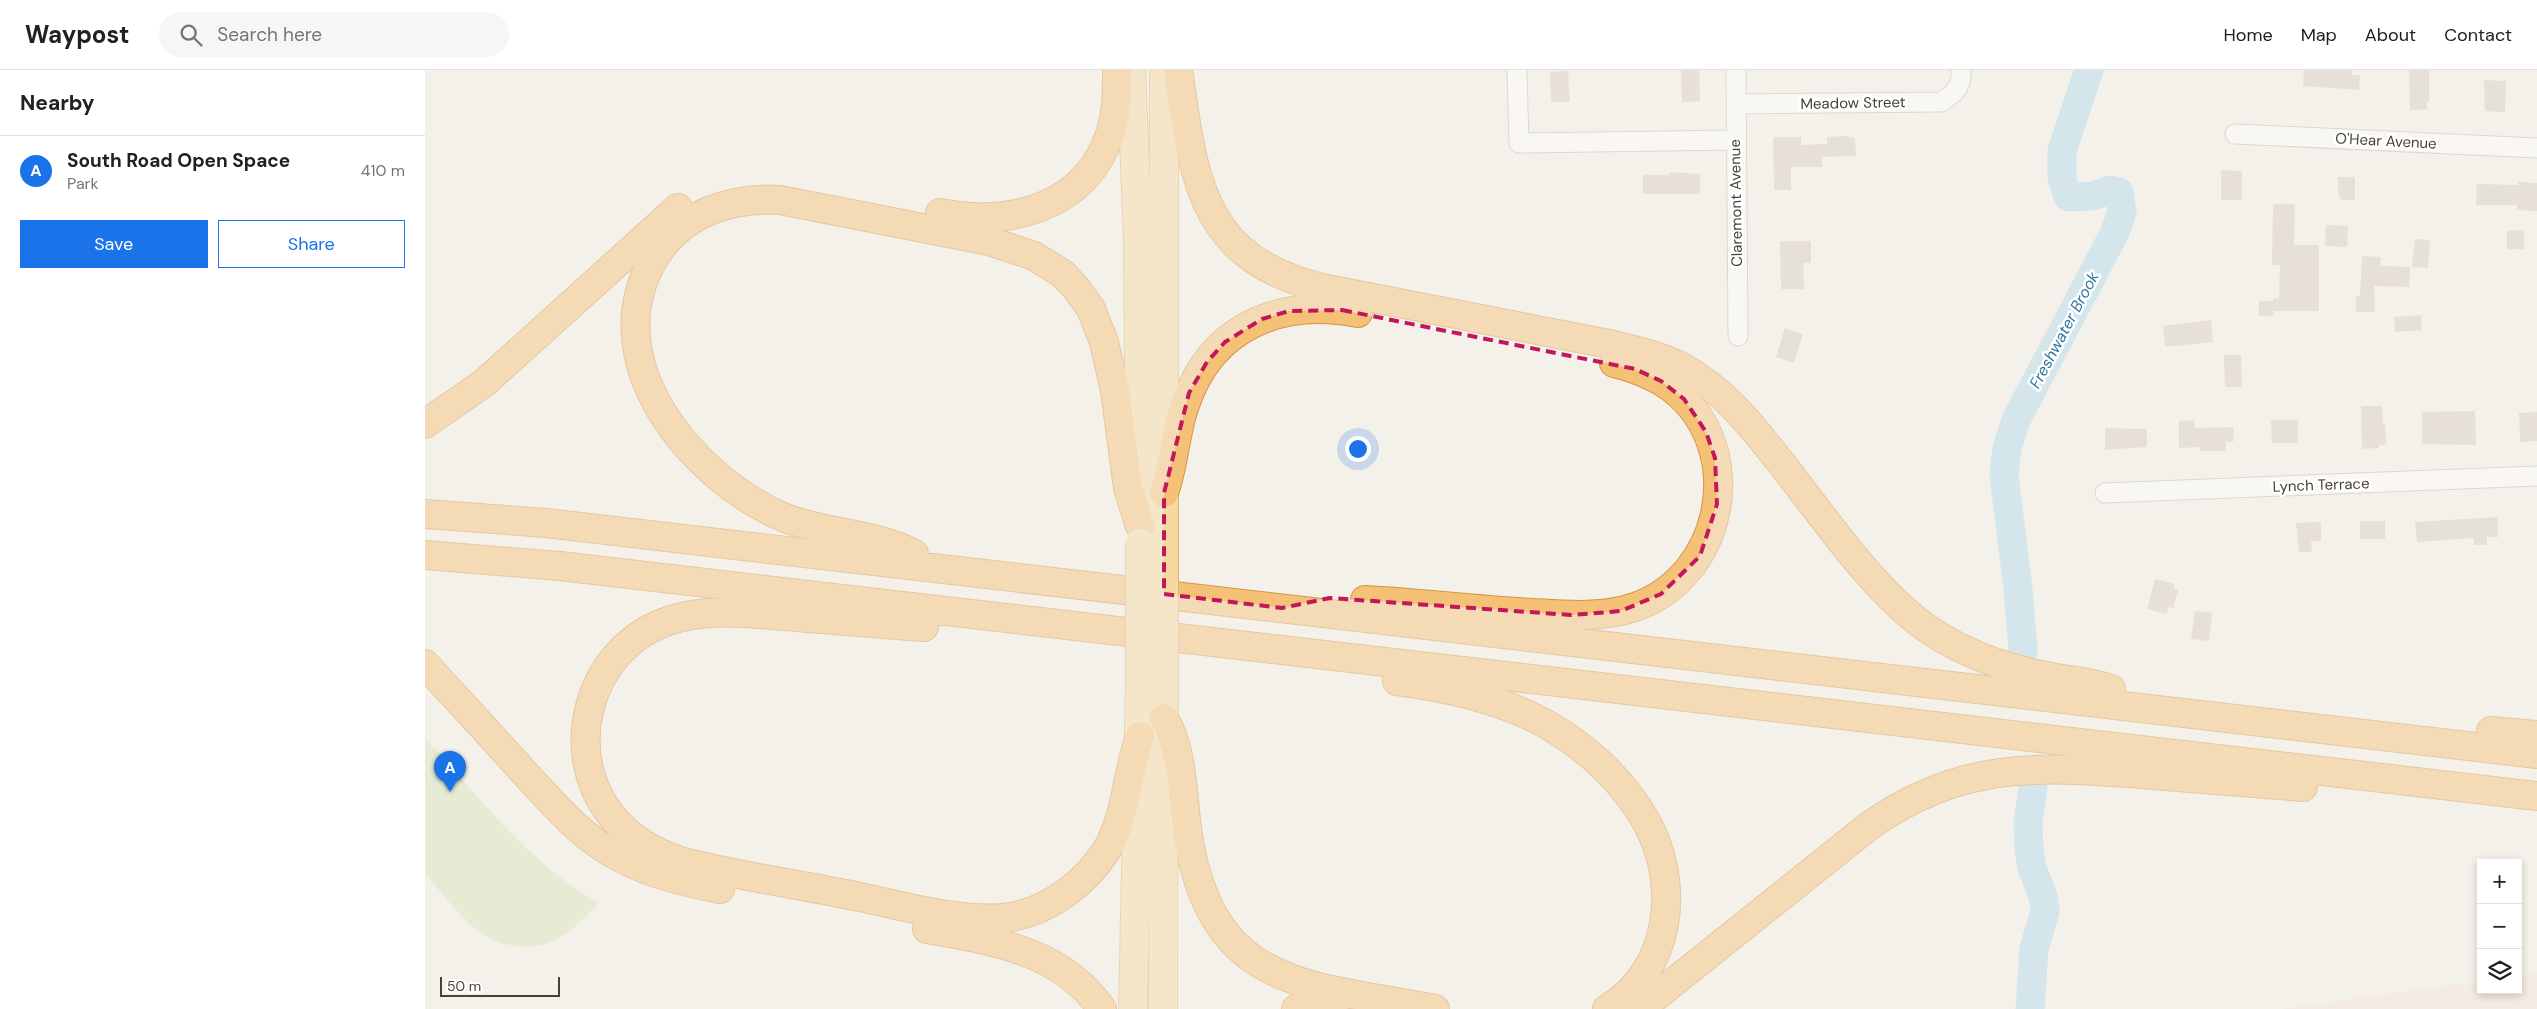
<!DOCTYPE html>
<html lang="en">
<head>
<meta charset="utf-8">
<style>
  :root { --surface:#fff; --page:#f6f6f6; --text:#202124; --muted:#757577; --line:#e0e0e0; --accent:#1a73e8 }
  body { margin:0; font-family:"DM Sans",sans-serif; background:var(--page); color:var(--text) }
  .controls { position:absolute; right:15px; bottom:15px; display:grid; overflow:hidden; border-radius:0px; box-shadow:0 2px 8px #0003 }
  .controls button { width:45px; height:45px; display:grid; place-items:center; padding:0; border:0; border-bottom:1px solid var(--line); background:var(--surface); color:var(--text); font:25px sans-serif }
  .scale { position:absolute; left:15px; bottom:12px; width:120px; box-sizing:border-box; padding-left:5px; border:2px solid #484139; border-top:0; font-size:14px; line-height:18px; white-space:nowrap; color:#484139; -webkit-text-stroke:4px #fff; paint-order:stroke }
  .you { position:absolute; left:932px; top:378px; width:18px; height:18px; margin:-12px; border:4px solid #fff; border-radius:50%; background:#1a73e8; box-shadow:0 0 0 8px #1a73e833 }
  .badge { display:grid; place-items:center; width:32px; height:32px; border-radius:50%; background:var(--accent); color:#fff; font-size:16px; font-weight:700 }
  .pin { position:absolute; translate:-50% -41px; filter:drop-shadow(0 1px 2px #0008) }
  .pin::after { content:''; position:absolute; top:26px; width:18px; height:15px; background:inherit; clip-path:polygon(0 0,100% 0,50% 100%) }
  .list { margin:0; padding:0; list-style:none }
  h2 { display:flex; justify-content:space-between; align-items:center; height:65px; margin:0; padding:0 20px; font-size:21px }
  h2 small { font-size:16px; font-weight:400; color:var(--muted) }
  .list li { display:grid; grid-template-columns:32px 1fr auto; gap:15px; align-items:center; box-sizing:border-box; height:70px; padding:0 20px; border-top:1px solid var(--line) }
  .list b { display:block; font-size:19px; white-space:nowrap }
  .list p { margin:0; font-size:16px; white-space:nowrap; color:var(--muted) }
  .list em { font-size:16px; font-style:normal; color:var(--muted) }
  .actions { display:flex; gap:10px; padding:15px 20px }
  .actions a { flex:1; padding:11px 0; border:1px solid var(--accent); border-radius:0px; text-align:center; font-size:18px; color:var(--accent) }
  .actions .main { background:var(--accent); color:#fff }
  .icon { flex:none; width:28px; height:28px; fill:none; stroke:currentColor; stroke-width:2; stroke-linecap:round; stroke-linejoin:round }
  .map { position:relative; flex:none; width:2112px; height:939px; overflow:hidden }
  header { display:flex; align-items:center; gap:30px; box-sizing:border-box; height:70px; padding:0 25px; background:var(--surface); border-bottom:1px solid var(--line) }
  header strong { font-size:24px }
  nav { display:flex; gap:28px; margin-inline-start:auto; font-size:18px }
  .search { width:350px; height:45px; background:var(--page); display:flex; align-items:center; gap:12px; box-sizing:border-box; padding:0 18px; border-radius:28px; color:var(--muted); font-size:19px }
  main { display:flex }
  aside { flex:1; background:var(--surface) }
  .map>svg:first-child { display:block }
  .commercial { fill:#f4e6d8 }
  .green { fill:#d4e5b7 }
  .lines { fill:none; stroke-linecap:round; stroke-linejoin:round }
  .river { stroke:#add7ec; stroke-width:29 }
  .building { fill:#d5ccc1 }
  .minor-casing { stroke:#bfb8ae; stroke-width:21 }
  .primary-casing { stroke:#dcb472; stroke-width:30 }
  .motorway-casing { stroke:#d39547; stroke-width:30 }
  .minor { stroke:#fff; stroke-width:19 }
  .primary { stroke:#f7d8a1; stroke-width:28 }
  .motorway { stroke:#f4c177; stroke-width:28 }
  .primary-bridge-casing { stroke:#dcb472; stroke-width:30; stroke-linecap:butt }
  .primary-bridge { stroke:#f7d8a1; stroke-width:28 }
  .marked { fill:none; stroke:#c2185b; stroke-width:4; stroke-dasharray:10 6; stroke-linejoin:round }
  .labels { text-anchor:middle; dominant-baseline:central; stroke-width:5; stroke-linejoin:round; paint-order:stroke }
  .street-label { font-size:15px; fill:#484139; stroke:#fff }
  .water-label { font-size:16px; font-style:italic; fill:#35799e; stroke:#fff }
</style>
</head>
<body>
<header>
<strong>Waypost</strong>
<div class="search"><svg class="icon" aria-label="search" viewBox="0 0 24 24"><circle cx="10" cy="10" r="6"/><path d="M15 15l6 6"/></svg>Search here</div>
<nav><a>Home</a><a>Map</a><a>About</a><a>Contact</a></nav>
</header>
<main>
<aside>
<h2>Nearby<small></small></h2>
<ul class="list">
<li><span class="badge">A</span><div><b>South Road Open Space</b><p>Park</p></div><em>410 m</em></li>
</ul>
<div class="actions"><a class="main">Save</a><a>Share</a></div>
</aside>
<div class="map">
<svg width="2112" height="939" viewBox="0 0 2112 939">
  <rect width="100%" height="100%" fill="#f4f1eb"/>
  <path class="commercial" d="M 2112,903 L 2112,939 L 1856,939 L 2056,911 L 2056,920 L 2093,920 L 2093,905 Z"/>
  <path class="green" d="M 0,668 C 54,726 104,794 174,833 C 150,858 128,882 90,876 C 79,874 68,871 58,865 C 39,853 16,821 0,804 Z"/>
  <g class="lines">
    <path class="river" d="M 1598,581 L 1593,519 L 1579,405 L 1582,378 L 1591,350 L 1690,162 L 1697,142 L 1694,122 L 1686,120 L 1667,126 L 1643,127 L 1637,108 L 1637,81 L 1664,0
      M 1605,939 L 1609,879 L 1620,841 L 1618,826 L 1607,798 L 1604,780 L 1603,753 L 1608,717"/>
  </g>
  <path class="building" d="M 1256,0 L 1274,0 L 1275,31 L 1257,32 Z
    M 1879,0 L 1927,0 L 1927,5 L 1935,5 L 1934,20 L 1878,16 Z
    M 1984,0 L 2004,0 L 2004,32 L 2002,32 L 2002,39 L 1985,40 Z
    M 1143,1 L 1145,32 L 1126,32 L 1125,2 Z
    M 2059,10 L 2081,11 L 2080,42 L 2060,41 Z
    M 1419,66 L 1430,68 L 1431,86 L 1397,87 L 1397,97 L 1366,97 L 1366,120 L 1349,120 L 1348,67 L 1376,67 L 1376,75 L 1402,74 L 1402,67 Z
    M 1796,100 L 1817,101 L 1817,130 L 1796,130 Z
    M 1245,102 L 1275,104 L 1275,124 L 1218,124 L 1218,105 L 1244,105 Z
    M 1913,107 L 1930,107 L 1930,130 L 1916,130 L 1916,127 L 1913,127 Z
    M 2093,112 L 2112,113 L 2112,141 L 2092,140 L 2092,135 L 2051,135 L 2052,114 L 2093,115 Z
    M 1848,134 L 1870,134 L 1869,175 L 1894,175 L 1894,241 L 1848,241 L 1848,233 L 1848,246 L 1834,246 L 1834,231 L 1848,231 L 1848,229 L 1854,228 L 1855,195 L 1847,195 Z
    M 1901,155 L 1923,156 L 1922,177 L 1900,176 Z
    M 2099,160 L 2099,179 L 2082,179 L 2082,161 Z
    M 1990,169 L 2005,170 L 2003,198 L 1987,197 Z
    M 1355,171 L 1386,171 L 1386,193 L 1378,193 L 1379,219 L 1356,219 Z
    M 1937,186 L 1956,187 L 1955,196 L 1985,197 L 1984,217 L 1949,216 L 1950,242 L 1931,242 L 1931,226 L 1935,226 Z
    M 1996,245 L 1997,260 L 1970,262 L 1969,247 Z
    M 1786,250 L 1788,272 L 1740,277 L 1738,256 Z
    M 1360,258 L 1378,264 L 1369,293 L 1351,287 Z
    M 1799,285 L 1816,285 L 1817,317 L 1800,317 Z
    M 1936,336 L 1957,336 L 1958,353 L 1960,353 L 1961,375 L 1954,375 L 1954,378 L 1937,379 Z
    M 2050,341 L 2051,375 L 1997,374 L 1997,342 Z
    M 2112,342 L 2112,371 L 2095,372 L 2094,343 Z
    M 1769,350 L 1770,358 L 1809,357 L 1808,372 L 1801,372 L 1801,381 L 1775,381 L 1775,377 L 1754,378 L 1754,351 Z
    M 1846,350 L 1873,350 L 1873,373 L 1847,373 Z
    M 1680,358 L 1722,359 L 1722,377 L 1680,380 Z
    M 2073,447 L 2073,467 L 2062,467 L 2062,475 L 2049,475 L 2049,468 L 1992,472 L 1990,452 Z
    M 1935,451 L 1960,451 L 1960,469 L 1935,469 Z
    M 1896,452 L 1896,471 L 1886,471 L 1887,482 L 1874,482 L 1871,453 Z
    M 1730,509 L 1750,514 L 1749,519 L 1753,520 L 1748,538 L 1743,537 L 1742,544 L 1722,539 Z
    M 1770,541 L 1787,543 L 1784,571 L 1766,569 Z"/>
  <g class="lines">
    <defs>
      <path id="minor" d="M 1092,0 L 1094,73 L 1310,70
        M 1311,0 L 1313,266
        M 1311,34 L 1516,32 C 1530,23 1537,17 1536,0
        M 1810,64 L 2112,78
        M 1680,423 L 2112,406"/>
      <path id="primary" d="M 706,0 L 713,168 L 715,441
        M 739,0 L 739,476
        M 708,939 L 715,611
        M 738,939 L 739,614"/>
      <path id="motorway" d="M 753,0 C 769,110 775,188 897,218 L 1189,275 C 1212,281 1236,286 1257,297 C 1297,319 1325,353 1352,388 C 1395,441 1439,509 1492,551 C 1532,582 1577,598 1626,607 C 1646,611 1667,612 1686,619
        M 515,143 C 586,157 663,137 686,61 C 692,41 692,20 692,0
        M 0,354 L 59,313 L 253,138
        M 739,423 C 749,395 750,363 760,335 C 786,256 856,228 933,243
        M 0,444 L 121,453 L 2112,684
        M 489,484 C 450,463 400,464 358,447 C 265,407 168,289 230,187 C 257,143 306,127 355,130 L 564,171 L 609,186 L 638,204 L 651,218 L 666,239 L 679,272 L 690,321 L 703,418 L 715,456
        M 0,485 L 135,496 L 2112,726
        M 940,530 C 996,533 1052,540 1109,543 C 1142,545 1178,548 1210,537 C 1296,507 1322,389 1256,326 C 1237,308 1213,299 1189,293
        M 499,557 C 456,554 413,550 371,547 C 329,544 284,537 243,551 C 161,579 133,688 192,752 C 209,771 231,783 255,791 C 312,806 372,814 430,826 C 476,835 545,856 591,846 C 627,838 661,812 681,781 C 701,750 702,702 715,666
        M 0,594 C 32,629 64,663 95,698 C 125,730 154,766 194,787 C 226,804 259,812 295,819
        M 972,611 C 1027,618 1087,631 1134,662 C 1169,684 1200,715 1221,751 C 1256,814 1247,900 1182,939
        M 739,648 C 759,683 757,727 763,766 C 788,920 882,914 1010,939
        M 2066,661 L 2112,665
        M 502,859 C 568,871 636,880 677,939
        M 871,939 L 909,939
        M 1215,939 L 1444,756 C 1535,692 1610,696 1716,704 C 1770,708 1824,713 1878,717"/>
    </defs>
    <use href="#minor" class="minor-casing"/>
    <use href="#primary" class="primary-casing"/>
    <use href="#motorway" class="motorway-casing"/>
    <use href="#minor" class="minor"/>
    <use href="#primary" class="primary"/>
    <use href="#motorway" class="motorway"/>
    <defs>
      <path id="primary-bridge" d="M 715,611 L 715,473
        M 739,614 L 739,476"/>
    </defs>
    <use href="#primary-bridge" class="primary-bridge-casing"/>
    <use href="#primary-bridge" class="primary-bridge"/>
  </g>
  <path d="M0 0H2112V939H0ZM 917,240 L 1210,299 L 1236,311 L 1259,329 L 1281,362 L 1290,388 L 1292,434 L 1275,486 L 1236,524 L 1196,541 L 1146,545 L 905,528 L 857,538 L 739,524 L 739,423 L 764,323 L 782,292 L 800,272 L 837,249 L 864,241 Z" fill="#f4f1eb" fill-opacity=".55" fill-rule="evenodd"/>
  <path class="marked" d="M 917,240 L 1210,299 L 1236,311 L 1259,329 L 1281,362 L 1290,388 L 1292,434 L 1275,486 L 1236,524 L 1196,541 L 1146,545 L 905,528 L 857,538 L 739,524 L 739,423 L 764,323 L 782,292 L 800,272 L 837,249 L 864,241 Z"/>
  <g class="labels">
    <g class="street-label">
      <text transform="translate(1428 33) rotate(-1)">Meadow Street</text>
      <text transform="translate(1961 71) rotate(3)">O'Hear Avenue</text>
      <text transform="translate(1311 133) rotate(-91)">Claremont Avenue</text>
      <text transform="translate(1896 415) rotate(-2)">Lynch Terrace</text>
    </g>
    <g class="water-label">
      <text transform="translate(1639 260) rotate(-62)">Freshwater Brook</text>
    </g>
  </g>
</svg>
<div class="controls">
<button>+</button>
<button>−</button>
<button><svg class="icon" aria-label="layers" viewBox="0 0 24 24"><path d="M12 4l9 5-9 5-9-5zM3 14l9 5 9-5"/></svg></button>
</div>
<div class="scale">50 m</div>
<div class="you"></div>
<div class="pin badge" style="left:25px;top:722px">A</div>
</div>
</main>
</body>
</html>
